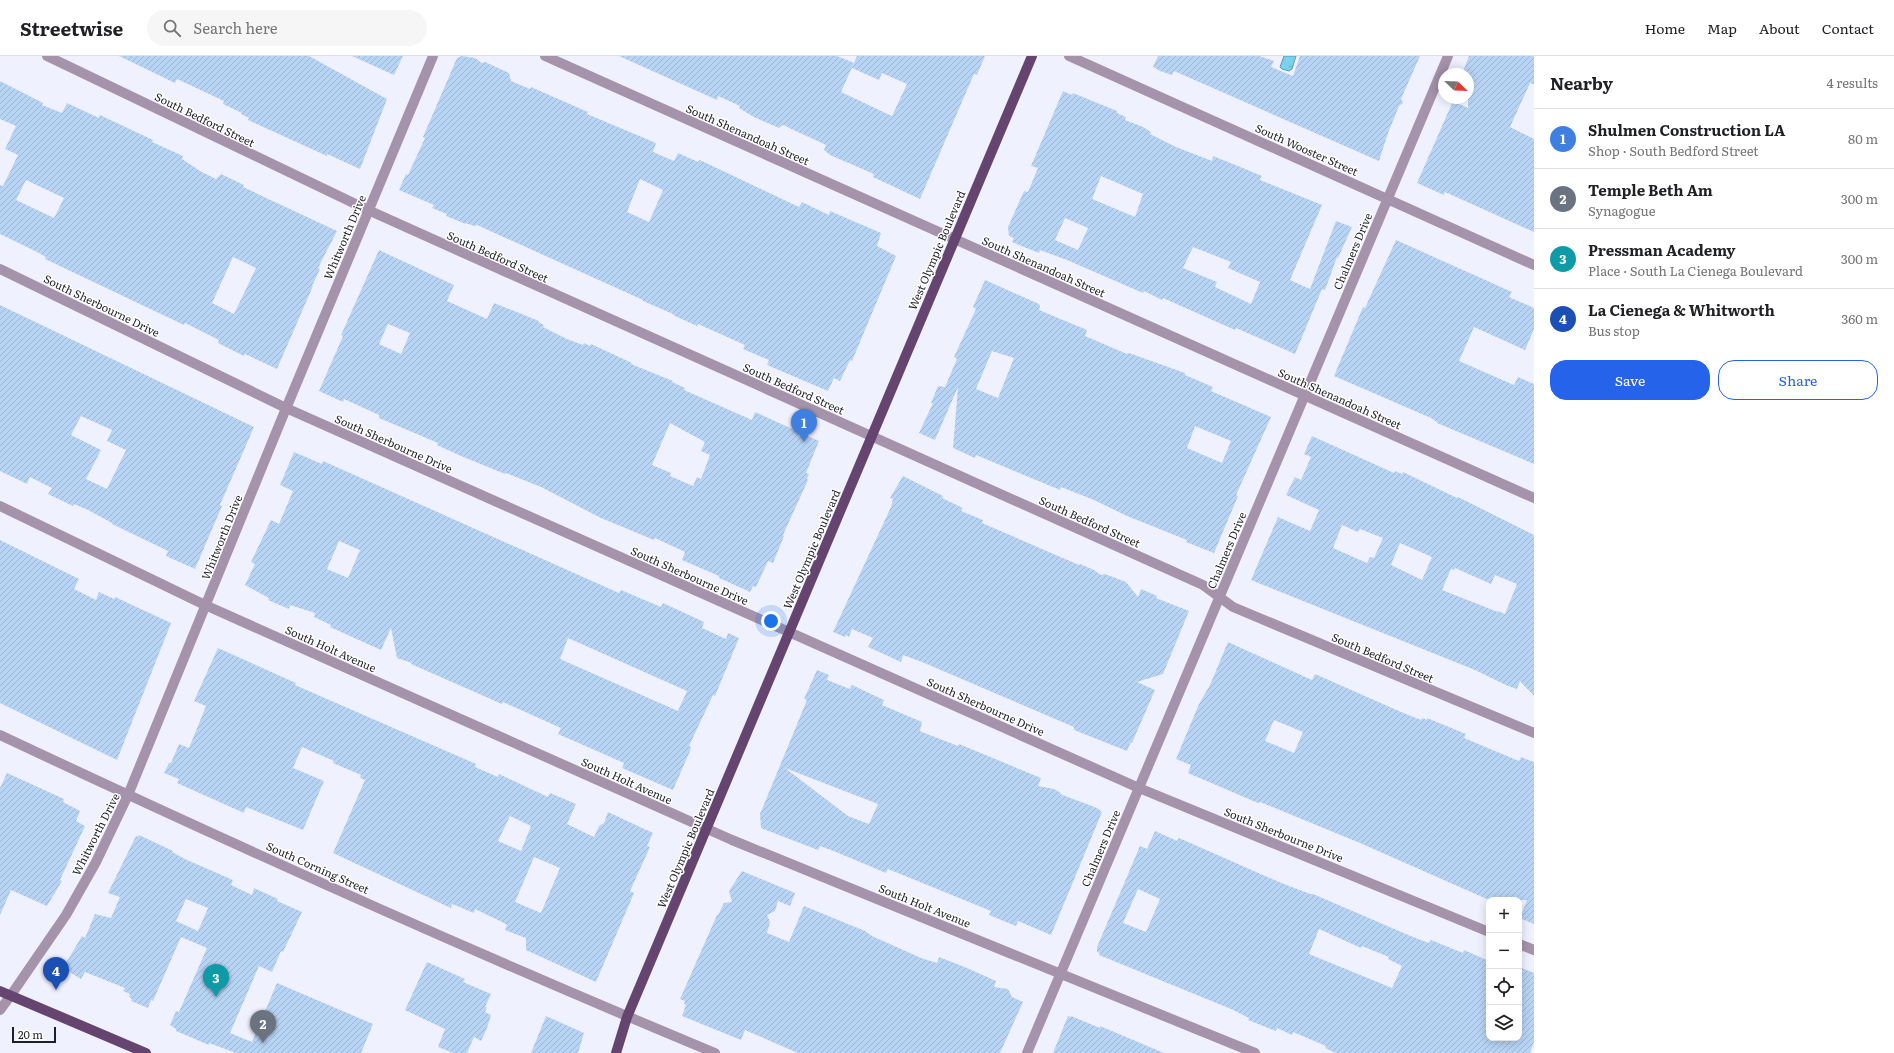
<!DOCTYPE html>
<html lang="en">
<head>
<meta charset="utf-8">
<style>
  :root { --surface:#fff; --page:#f6f6f6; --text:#202124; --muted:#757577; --line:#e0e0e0; --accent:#2563eb }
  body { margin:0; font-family:Literata,serif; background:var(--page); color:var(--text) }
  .controls { position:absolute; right:12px; bottom:12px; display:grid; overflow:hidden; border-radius:8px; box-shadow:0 2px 10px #0003 }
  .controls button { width:36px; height:36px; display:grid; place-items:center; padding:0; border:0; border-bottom:1px solid var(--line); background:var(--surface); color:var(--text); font:20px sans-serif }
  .compass { position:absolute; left:1438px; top:12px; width:36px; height:36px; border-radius:50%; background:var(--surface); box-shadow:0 2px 10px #0003; rotate:113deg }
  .scale { position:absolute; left:12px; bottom:10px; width:44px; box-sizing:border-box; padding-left:4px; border:2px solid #1f1f28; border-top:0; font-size:11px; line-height:14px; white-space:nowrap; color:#1f1f28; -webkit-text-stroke:3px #fff; paint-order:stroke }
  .you { position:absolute; left:771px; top:565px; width:14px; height:14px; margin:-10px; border:3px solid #fff; border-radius:50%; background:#1a73e8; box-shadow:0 0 0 6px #1a73e833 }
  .badge { display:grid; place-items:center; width:26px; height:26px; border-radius:50%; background:var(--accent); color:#fff; font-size:13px; font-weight:700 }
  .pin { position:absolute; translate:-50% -33px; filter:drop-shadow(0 1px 2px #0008) }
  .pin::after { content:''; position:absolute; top:21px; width:14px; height:12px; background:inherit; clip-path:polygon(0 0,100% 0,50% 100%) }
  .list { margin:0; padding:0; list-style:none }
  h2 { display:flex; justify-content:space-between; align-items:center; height:52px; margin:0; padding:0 16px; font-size:17px }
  h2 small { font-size:13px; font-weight:400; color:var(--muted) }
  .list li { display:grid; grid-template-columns:26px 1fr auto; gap:12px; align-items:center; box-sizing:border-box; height:60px; padding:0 16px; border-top:1px solid var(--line) }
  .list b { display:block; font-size:15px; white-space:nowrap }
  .list p { margin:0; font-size:13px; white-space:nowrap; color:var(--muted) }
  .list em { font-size:13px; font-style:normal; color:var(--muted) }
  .actions { display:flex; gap:8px; padding:12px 16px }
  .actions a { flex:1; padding:9px 0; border:1px solid var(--accent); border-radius:16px; text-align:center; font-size:14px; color:var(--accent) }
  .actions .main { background:var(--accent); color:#fff }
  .icon { flex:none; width:22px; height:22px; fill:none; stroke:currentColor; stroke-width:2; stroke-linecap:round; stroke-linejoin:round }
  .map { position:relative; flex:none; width:1534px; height:997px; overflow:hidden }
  header { display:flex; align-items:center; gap:24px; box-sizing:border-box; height:56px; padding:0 20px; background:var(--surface); border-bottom:1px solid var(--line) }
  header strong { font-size:19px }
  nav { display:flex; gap:22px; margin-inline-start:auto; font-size:14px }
  .search { width:280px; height:36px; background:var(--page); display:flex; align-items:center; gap:10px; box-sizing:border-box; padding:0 14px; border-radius:22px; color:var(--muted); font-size:15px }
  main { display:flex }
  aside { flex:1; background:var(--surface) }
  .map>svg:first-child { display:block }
  .water { fill:url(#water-ripples); stroke:#5f9bb0 }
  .building { fill:url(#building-hatch); fill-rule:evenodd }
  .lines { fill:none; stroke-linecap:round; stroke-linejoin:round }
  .minor { stroke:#a593ab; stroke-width:10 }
  .tertiary { stroke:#a593ab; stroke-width:10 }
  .primary { stroke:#65456f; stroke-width:10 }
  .labels { text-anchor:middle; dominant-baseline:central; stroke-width:3; stroke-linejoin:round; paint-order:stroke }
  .street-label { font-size:11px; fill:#1f1f28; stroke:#fff }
</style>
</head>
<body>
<header>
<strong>Streetwise</strong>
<div class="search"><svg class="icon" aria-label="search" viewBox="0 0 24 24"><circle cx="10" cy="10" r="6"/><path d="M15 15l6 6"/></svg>Search here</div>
<nav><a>Home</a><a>Map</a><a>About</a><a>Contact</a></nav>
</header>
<main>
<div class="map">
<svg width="1534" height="997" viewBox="0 0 1534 997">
  <defs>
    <pattern id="water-ripples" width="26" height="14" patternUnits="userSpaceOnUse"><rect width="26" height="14" fill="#7bd0ea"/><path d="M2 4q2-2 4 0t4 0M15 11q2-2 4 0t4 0" fill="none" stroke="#6ab2c9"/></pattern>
    <pattern id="building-hatch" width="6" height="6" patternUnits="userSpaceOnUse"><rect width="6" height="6" fill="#b8d4f4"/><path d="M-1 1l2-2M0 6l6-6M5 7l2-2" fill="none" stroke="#9eb6d1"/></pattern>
  </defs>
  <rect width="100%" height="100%" fill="#f0f1ff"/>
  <path class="water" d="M 1284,0 L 1296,0 L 1292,13 L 1289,15 L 1282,13 L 1280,11 Z"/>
  <path class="building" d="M 119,0 L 309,0 L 387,43 L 360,113 L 327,98 L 327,100 L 248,64 L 249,62 L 241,58 L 242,57 L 223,48 L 224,45 L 177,23 L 175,27 Z
    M 352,0 L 403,0 L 394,19 Z
    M 462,0 L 475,2 L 482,7 L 485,6 L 509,17 L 511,25 L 530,33 L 531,31 L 588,56 L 587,58 L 656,87 L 653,96 L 674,105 L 678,97 L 698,106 L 699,104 L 702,105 L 799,151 L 802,146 L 829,159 L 830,155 L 881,177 L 877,190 L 896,200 L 852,305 L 850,304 L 840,325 L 834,322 L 828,335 L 767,309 L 769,304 L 743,293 L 745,289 L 698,268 L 697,270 L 675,260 L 673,258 L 643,245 L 643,244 L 477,169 L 474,170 L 466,167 L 466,168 L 446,160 L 447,158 L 432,152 L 434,149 L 399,134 L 406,118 L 408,119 L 425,82 L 423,81 L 457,2 ZM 640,123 L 663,134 L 649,166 L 627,156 Z
    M 619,0 L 837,0 L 854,7 L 841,36 L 892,60 L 907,28 L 882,17 L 879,24 L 852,12 L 857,0 L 985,0 L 977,19 L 974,18 L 920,143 L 873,121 L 874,118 L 830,99 L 824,94 L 826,89 L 783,69 L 779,72 L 754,61 L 739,52 L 740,50 L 718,40 L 717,44 Z
    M 1158,0 L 1259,0 L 1274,5 L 1271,11 L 1293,20 L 1300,0 L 1420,0 L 1401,43 L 1403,47 L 1399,50 L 1388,77 L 1379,105 L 1174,15 L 1172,19 L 1160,15 L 1153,11 Z
    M 1469,0 L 1534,0 L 1534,28 L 1530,27 L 1510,71 L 1534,83 L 1534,176 L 1445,136 L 1444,139 L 1417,127 L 1453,45 L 1468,52 L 1468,18 L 1462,18 Z
    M 0,25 L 43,47 L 42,49 L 62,57 L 67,47 L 99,62 L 100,59 L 153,84 L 152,86 L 183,100 L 182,103 L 200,115 L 216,123 L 221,118 L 244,129 L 243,131 L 337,175 L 318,212 L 320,213 L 312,230 L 313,230 L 277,313 L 245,298 L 244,300 L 218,287 L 219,284 L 185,267 L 184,269 L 62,211 L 45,203 L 46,201 L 37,196 L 0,178 L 0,129 L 3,130 L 18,99 L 5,93 L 16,70 L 0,63 ZM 26,124 L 64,142 L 54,162 L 16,144 ZM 233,201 L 256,212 L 234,258 L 212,247 Z
    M 1063,35 L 1072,39 L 1073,37 L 1117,55 L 1117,57 L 1126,61 L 1125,64 L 1143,71 L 1151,76 L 1150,78 L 1176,91 L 1212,105 L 1213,100 L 1238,110 L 1262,120 L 1260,124 L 1322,149 L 1290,224 L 1310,233 L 1336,165 L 1352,171 L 1338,202 L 1337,201 L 1325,234 L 1322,233 L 1295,298 L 1236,272 L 1235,274 L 1163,242 L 1162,244 L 1144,235 L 1143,237 L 1067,204 L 1040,194 L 1039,197 L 1012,186 L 1014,182 L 1009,180 L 1008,171 L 1024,135 L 1028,136 L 1038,112 L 1031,110 ZM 1101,120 L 1143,138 L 1135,161 L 1092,143 ZM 1065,162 L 1088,172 L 1078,194 L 1055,184 ZM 1193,191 L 1231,206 L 1228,212 L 1260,226 L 1251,248 L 1215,231 L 1217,226 L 1183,212 Z
    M 1396,184 L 1512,236 L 1509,241 L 1534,252 L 1534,273 L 1525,294 L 1474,271 L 1459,305 L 1514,329 L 1518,321 L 1534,328 L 1534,408 L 1437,367 L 1437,366 L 1431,362 L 1334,320 L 1363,251 L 1365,252 Z
    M 379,194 L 454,229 L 447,245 L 487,263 L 494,247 L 539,265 L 538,266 L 544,269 L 543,271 L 567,283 L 583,289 L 584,287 L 590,290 L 591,288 L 632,307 L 631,308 L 673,325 L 672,326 L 685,332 L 684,334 L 752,364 L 755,356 L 819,385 L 806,417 L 809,418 L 807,423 L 808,424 L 783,479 L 784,480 L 773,507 L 768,505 L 756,531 L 753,530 L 750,536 L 726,525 L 719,522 L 719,520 L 682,504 L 685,496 L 655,482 L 654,484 L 601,462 L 541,431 L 506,417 L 505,418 L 461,400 L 437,389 L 438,387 L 379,362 L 379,359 L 344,343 L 343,346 L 319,335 L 343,280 L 341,279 ZM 388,268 L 410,277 L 401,298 L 379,288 ZM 670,367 L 705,386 L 701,395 L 710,399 L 701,423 L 697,421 L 693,430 L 670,420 L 671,417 L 652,409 Z
    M 985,224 L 1039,248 L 1040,250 L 1039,254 L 1087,274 L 1085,280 L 1127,298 L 1129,297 L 1185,317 L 1185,319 L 1213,331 L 1211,335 L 1271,361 L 1236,439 L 1238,440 L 1214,497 L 1186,486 L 1187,484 L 1127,460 L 1094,444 L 1061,431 L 1060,434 L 976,399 L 975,402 L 953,392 L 958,331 L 935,384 L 919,377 L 933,347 L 931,347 L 938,330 L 945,331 L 957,303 L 954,301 L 976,253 L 973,251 ZM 992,295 L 1014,302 L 998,342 L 976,333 ZM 1195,370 L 1231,385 L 1222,407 L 1187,392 Z
    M 0,249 L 254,371 L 220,449 L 222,450 L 195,513 L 166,500 L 168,495 L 112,468 L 112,467 L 88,454 L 74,448 L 73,450 L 48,438 L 52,432 L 30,421 L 27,428 L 0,415 ZM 81,360 L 112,374 L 107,385 L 126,394 L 107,433 L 86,423 L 101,394 L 71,379 Z
    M 1312,380 L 1394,417 L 1395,415 L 1402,418 L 1403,416 L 1457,442 L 1458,441 L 1534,479 L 1534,640 L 1520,625 L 1517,633 L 1508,630 L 1475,614 L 1251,524 L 1278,461 L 1310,475 L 1319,454 L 1286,439 L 1295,421 L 1301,424 L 1311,401 L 1304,398 ZM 1342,469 L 1358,476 L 1360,473 L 1383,482 L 1374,502 L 1370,501 L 1367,507 L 1333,492 ZM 1400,487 L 1432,501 L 1422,524 L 1391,509 ZM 1455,512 L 1491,528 L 1495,519 L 1517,528 L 1505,558 L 1498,555 L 1498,556 L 1442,534 L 1451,513 L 1454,514 Z
    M 294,396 L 322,408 L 323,405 L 619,537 L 621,534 L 661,551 L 663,547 L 704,566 L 702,572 L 726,583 L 728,577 L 739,582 L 715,640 L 713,639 L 689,690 L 691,691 L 690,695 L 673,734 L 622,712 L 624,707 L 558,678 L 561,672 L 503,646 L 502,648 L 411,608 L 412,607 L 397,602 L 391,572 L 381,594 L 330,571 L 331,569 L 314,561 L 315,557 L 290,549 L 289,553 L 268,544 L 269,542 L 245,529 L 255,508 L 251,506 L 271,464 L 279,468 L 293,435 L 280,429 ZM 339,485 L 360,494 L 348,522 L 327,513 ZM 568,582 L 687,635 L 678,655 L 560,603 Z
    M 903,420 L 943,440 L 942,442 L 963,452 L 961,455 L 983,464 L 982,467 L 1079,509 L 1080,508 L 1094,514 L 1101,519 L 1105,518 L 1126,526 L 1138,541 L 1141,533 L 1157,540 L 1156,542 L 1189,555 L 1163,618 L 1137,626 L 1155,634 L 1132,687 L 1131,686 L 1127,695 L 1074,674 L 1074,671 L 922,606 L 903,599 L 901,606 L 868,591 L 873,582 L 852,573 L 849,581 L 846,579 L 845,581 L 833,576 L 891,451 L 893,443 L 890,442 Z
    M 0,484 L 79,523 L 74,533 L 96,544 L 99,536 L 114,543 L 115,541 L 171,567 L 117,704 L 0,647 Z
    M 1228,586 L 1312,624 L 1315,618 L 1401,656 L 1421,664 L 1422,662 L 1427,664 L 1427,662 L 1466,678 L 1464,682 L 1519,705 L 1521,701 L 1534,706 L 1534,868 L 1520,862 L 1527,844 L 1489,844 L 1360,787 L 1260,746 L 1258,747 L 1188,717 L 1191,709 L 1176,703 L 1199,648 L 1210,629 ZM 1274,664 L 1303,676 L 1294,697 L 1265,685 Z
    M 218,592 L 296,627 L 295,629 L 476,708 L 475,711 L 498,721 L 499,718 L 548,741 L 550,737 L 576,748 L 567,768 L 594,781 L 599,770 L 604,767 L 608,756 L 653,777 L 647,790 L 650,791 L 630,835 L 634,837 L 596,926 L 526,894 L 526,882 L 505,874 L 507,869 L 502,866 L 475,853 L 474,857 L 452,848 L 451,852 L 333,797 L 365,724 L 360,722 L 361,719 L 333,707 L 334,705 L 302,691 L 293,712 L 324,725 L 303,774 L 246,751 L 244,757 L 177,727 L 179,723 L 164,717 L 169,707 L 171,707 L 179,688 L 189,692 L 206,650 L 194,645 ZM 510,760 L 531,770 L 521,795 L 498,785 ZM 534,801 L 560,812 L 541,857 L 515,846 Z
    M 817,614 L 829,619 L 827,624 L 850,633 L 852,629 L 884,644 L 882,649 L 922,666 L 920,675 L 922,676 L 958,690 L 959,688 L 1041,722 L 1038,730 L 1054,733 L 1061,737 L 1060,738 L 1097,752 L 1102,756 L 1051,879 L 1018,865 L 1016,870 L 989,859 L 991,855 L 888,813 L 886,817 L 836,796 L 820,790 L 818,794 L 761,772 L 760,758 L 807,644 L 804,643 ZM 785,712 L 878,748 L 869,768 L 848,760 Z
    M 7,717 L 64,743 L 63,746 L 80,755 L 76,765 L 85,770 L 60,824 L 62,825 L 47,850 L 11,834 L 0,859 L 0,732 Z
    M 1155,775 L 1177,785 L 1179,782 L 1279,826 L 1310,838 L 1313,838 L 1413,881 L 1429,887 L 1431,884 L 1463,897 L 1464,894 L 1489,905 L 1489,982 L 1519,982 L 1519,911 L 1534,917 L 1534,986 L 1530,997 L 1336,997 L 1325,992 L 1326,990 L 1293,976 L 1292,979 L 1277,972 L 1276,975 L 1248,964 L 1249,962 L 1231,953 L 1099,899 L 1100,897 L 1097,896 L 1097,891 L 1140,790 L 1147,793 ZM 1138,833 L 1160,843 L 1146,876 L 1123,867 ZM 1319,873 L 1361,892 L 1362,890 L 1389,901 L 1388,903 L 1402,910 L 1392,932 L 1309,898 Z
    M 139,779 L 173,795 L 172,796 L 187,804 L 233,824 L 231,829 L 252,839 L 254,832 L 278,843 L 277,845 L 302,856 L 283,896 L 281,895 L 272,916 L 259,910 L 230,977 L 252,986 L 277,927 L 373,968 L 361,997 L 236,997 L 209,987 L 209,989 L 176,975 L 176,973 L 170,969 L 176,955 L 179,956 L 207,892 L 181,881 L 153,945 L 151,944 L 148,952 L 131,945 L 132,943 L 129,941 L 130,938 L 123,935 L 125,932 L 85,916 L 81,923 L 63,912 L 82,880 L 85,882 L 95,858 L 111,862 L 120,841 L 108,837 L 136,780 L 138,781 ZM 186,843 L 208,852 L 198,875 L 176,865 Z
    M 742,815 L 795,837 L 790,850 L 778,845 L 775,855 L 767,859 L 770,866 L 767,877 L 789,886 L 804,850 L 865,875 L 872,880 L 921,902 L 937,907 L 939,901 L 967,912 L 996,925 L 994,931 L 1008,933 L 1012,941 L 1023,946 L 1000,997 L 798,997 L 745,974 L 741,984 L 682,960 L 686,949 L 684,948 L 685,945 L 680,943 L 717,859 L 718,859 L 724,847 L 732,846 L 729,835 Z
    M 427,906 L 465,923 L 463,926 L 491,938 L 485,951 L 487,951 L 485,956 L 491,959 L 487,972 L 481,985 L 474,981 L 467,997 L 453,997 L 438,991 L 445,973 L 405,954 Z
    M 546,960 L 584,977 L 578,997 L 531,997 Z
    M 1068,960 L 1071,961 L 1071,960 L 1100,972 L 1100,970 L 1164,997 L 1053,997 Z"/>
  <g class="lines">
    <path class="minor" d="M 47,0 L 368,154 L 1203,529 L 1233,551 L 1534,677
      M 545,0 L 1534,442
      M 1069,0 L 1534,209
      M 0,213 L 286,352 L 1139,732 L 1489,876
      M 0,450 L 205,549 L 732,784 L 1255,997
      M 0,679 C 236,790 474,897 715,997
      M 1519,888 L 1534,894
      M 0,954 L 11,939
      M 1027,997 L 1448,0"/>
    <path class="tertiary" d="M 11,939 L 66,859 L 96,806 L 128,739 L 280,367 L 433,0"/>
    <path class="primary" d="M 0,935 L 146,997
      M 616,997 L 627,961 L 1032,0"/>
  </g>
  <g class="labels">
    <g class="street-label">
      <text transform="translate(205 63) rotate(26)">South Bedford Street</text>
      <text transform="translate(748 78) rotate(24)">South Shenandoah Street</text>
      <text transform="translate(1307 93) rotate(24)">South Wooster Street</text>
      <text transform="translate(344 181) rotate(-67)">Whitworth Drive</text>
      <text transform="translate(936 194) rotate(-67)">West Olympic Boulevard</text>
      <text transform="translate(1352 195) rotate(-67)">Chalmers Drive</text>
      <text transform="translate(498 200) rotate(24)">South Bedford Street</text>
      <text transform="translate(1044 210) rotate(24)">South Shenandoah Street</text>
      <text transform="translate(102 249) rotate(26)">South Sherbourne Drive</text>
      <text transform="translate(794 332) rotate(24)">South Bedford Street</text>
      <text transform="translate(1340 342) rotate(24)">South Shenandoah Street</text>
      <text transform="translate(394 387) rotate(24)">South Sherbourne Drive</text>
      <text transform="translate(1090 465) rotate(24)">South Bedford Street</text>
      <text transform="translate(221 481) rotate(-68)">Whitworth Drive</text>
      <text transform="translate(811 493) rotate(-67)">West Olympic Boulevard</text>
      <text transform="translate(1226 494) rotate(-67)">Chalmers Drive</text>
      <text transform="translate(690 519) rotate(24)">South Sherbourne Drive</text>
      <text transform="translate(331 592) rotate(24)">South Holt Avenue</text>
      <text transform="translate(1383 601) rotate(23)">South Bedford Street</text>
      <text transform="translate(986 650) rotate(24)">South Sherbourne Drive</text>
      <text transform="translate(627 724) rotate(24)">South Holt Avenue</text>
      <text transform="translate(95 778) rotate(-63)">Whitworth Drive</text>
      <text transform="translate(1284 778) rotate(22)">South Sherbourne Drive</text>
      <text transform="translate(685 792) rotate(-67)">West Olympic Boulevard</text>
      <text transform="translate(1100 792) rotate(-67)">Chalmers Drive</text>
      <text transform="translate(318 811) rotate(24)">South Corning Street</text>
      <text transform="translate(925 849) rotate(22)">South Holt Avenue</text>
    </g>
  </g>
</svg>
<div class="controls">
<button>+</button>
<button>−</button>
<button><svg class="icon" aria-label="locate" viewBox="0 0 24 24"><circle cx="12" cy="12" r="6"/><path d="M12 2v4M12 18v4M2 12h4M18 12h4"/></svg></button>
<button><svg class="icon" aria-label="layers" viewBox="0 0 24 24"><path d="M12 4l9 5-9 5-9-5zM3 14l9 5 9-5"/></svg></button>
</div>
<svg class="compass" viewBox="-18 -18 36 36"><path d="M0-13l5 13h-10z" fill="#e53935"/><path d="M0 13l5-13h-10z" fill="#757577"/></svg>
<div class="scale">20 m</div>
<div class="you"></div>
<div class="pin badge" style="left:804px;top:386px;background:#3f7fe0">1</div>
<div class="pin badge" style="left:263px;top:987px;background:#6b7280">2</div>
<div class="pin badge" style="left:216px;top:941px;background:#0f9aa8">3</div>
<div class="pin badge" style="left:56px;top:934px;background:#1a4fb4">4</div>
</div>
<aside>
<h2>Nearby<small>4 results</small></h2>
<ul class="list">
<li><span class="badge" style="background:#3f7fe0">1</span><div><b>Shulmen Construction LA</b><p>Shop · South Bedford Street</p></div><em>80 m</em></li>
<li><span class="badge" style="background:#6b7280">2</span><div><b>Temple Beth Am</b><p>Synagogue</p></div><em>300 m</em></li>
<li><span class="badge" style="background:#0f9aa8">3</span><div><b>Pressman Academy</b><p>Place · South La Cienega Boulevard</p></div><em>300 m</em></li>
<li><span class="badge" style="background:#1a4fb4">4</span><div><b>La Cienega &amp; Whitworth</b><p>Bus stop</p></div><em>360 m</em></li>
</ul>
<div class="actions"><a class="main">Save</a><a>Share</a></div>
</aside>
</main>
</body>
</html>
